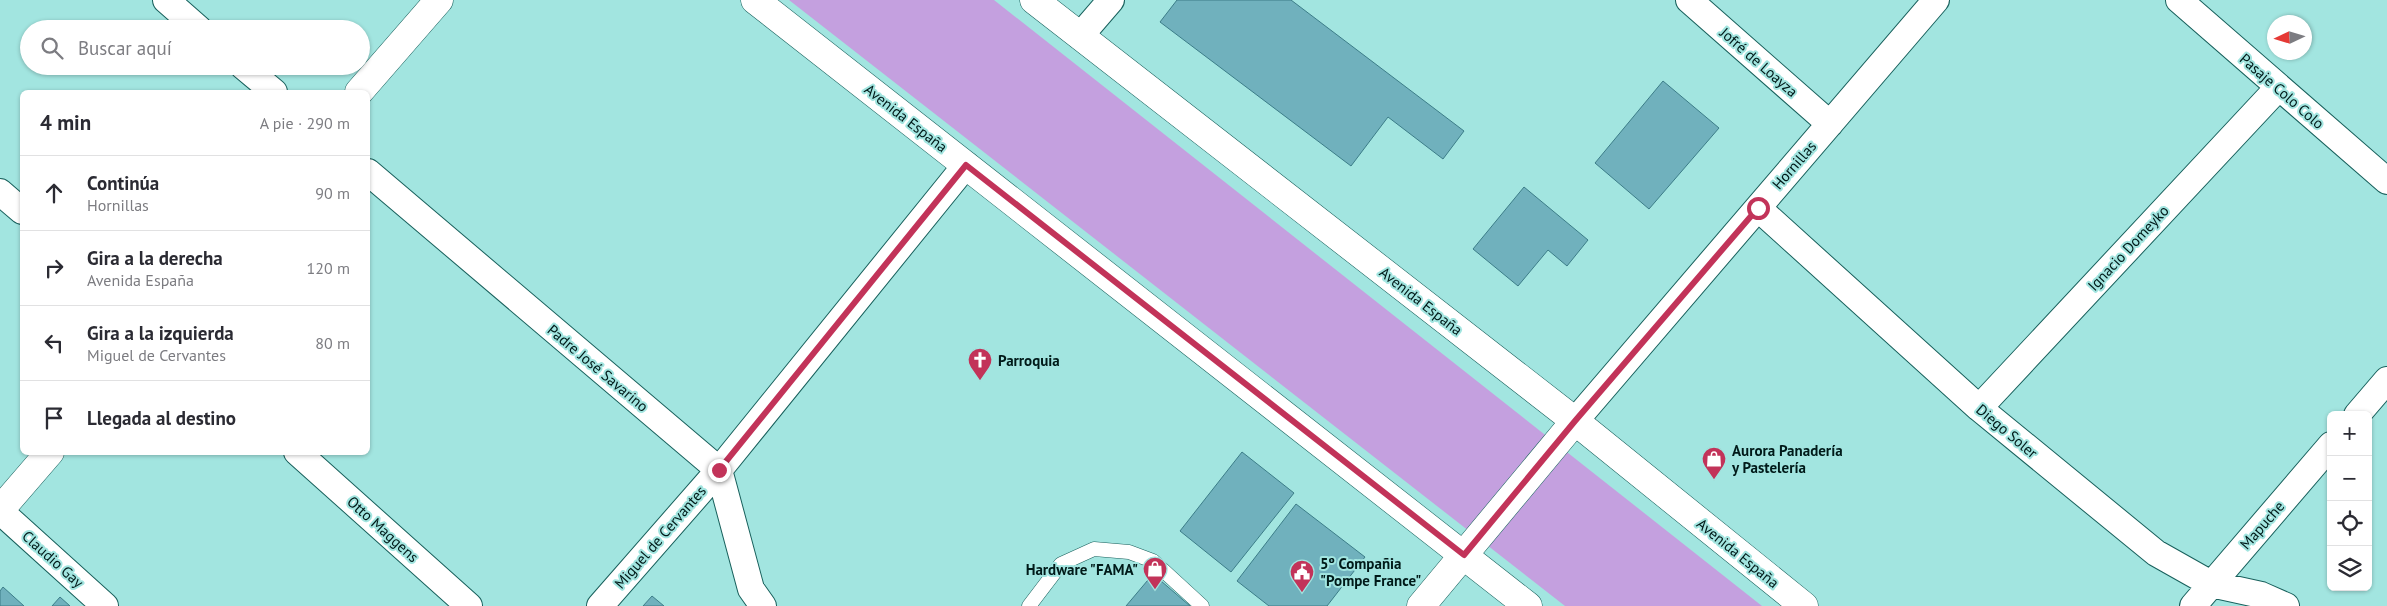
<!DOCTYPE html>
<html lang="es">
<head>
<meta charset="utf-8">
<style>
  :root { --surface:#fff; --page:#f7f7f7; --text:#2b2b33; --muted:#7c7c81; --line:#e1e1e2 }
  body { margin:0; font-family:"PT Sans",sans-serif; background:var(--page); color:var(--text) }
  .controls { position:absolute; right:15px; bottom:15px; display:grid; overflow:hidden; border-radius:8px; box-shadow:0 1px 4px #0004 }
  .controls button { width:45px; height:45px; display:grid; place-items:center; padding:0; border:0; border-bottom:1px solid var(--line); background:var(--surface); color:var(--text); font:25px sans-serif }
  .compass { position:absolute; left:2267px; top:15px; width:45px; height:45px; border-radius:50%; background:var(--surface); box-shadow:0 1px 4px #0004; rotate:266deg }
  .stop { position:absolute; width:15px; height:15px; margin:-11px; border:4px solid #c23359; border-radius:50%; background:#fff }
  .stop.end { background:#c23359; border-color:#fff; box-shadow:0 1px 5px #0008 }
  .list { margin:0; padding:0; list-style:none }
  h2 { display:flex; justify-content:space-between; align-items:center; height:65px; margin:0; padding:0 20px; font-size:21px }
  h2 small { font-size:16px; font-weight:400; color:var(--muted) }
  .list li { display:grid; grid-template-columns:32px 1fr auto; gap:15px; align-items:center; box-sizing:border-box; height:75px; padding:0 20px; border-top:1px solid var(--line) }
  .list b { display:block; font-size:19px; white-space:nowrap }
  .list p { margin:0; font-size:16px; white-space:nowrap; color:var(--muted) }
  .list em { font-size:16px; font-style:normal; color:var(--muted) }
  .icon { flex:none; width:28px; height:28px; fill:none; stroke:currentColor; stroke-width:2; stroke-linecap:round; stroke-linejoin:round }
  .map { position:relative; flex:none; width:2387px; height:606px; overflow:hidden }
  .search { position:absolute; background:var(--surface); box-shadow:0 1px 4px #0004; left:20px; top:20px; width:350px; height:55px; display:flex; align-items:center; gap:12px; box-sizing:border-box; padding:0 18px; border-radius:28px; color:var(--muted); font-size:19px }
  .panel { position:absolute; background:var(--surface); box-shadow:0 1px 4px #0004; left:20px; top:90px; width:350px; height:365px; border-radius:8px }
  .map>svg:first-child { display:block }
  .green { fill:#c4a0df }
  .building { fill:#70b1bd; stroke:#3c7d88 }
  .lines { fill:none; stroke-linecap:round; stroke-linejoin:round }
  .service-casing { stroke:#18605c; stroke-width:15 }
  .minor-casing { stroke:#18605c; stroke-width:28 }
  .tertiary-casing { stroke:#18605c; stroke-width:29 }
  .secondary-casing { stroke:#18605c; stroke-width:29 }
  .service { stroke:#fff; stroke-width:14 }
  .minor { stroke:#fff; stroke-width:26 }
  .tertiary { stroke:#fff; stroke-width:28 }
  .secondary { stroke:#fff; stroke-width:28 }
  .route { stroke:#c23359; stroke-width:6 }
  .labels { text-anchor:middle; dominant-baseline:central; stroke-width:4; stroke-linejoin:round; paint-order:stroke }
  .street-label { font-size:15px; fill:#001a19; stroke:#a2e5e0 }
  .poi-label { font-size:15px; font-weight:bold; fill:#001a19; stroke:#a2e5e0; text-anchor:start }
</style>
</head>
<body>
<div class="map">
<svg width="2387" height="606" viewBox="0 0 2387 606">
  <rect width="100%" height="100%" fill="#a2e5e0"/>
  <path class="green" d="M 789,0 L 994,0 L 1762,606 L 1565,606 Z"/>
  <path class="building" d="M 1177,0 L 1291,0 L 1464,131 L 1443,159 L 1388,117 L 1351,166 L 1160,22 Z
    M 1663,81 L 1719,128 L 1649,209 L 1595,163 Z
    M 1524,187 L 1588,240 L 1567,266 L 1548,250 L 1518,286 L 1473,249 Z
    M 1242,452 L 1294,493 L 1231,572 L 1180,531 Z
    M 1296,504 L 1365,557 L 1327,606 L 1269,606 L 1237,581 Z
    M 1153,574 L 1190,606 L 1126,606 Z
    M 3,587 L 24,606 L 0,606 L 0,591 Z
    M 652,596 L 664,606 L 643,606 Z
    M 60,597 L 70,606 L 52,606 Z"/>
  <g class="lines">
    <defs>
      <path id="service" d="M 1029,606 L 1061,564 L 1094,549 L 1129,552 L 1153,561 L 1202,606"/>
      <path id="minor" d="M 166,0 L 199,29
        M 1689,0 L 1830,124
        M 2179,0 L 2387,181
        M 1080,36 L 1111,0
        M 243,66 L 274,92
        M 368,172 L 719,470 L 751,589 L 763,606
        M 0,192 L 22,211
        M 1758,208 L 1979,408 L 2156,553 L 2211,584 L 2261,595 L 2286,606
        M 1979,408 L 2278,88
        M 2357,415 L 2387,380
        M 1575,421 L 1936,0
        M 297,452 L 469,606
        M 0,511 L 105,606
        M 600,606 L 719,470 L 966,165
        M 2193,606 L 2331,445"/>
      <path id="tertiary" d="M 1421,606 L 1575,421"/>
      <path id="secondary" d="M 755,0 L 1528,606
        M 1034,0 L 1575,421 L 1804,606
        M 359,92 L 439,0
        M 0,510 L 50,452"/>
    </defs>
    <use href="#service" class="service-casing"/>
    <use href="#minor" class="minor-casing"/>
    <use href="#tertiary" class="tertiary-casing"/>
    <use href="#secondary" class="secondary-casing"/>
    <use href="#service" class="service"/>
    <use href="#minor" class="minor"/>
    <use href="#tertiary" class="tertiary"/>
    <use href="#secondary" class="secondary"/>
  </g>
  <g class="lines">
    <path class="route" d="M 719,470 L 966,165 L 1464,555 L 1575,421 L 1758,208"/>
  </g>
  <defs>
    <symbol id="church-pin" viewBox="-11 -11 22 30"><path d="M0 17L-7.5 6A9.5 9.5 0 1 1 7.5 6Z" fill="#c23359" stroke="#a2e5e0"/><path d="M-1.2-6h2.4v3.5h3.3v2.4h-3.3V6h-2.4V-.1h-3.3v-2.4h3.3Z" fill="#fff"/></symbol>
    <symbol id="shop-pin" viewBox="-11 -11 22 30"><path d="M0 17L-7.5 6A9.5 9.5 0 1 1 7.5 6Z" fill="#c23359" stroke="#a2e5e0"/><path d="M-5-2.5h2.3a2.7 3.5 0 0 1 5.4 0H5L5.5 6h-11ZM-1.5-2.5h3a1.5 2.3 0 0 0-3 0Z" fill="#fff"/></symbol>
    <symbol id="civic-pin" viewBox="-11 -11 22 30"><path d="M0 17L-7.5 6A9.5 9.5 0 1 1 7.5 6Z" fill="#c23359" stroke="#a2e5e0"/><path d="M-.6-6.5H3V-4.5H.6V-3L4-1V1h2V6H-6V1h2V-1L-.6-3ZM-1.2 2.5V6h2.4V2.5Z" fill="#fff"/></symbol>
  </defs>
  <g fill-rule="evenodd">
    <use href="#church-pin" x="966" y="346" width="28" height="38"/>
    <use href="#shop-pin" x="1700" y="445" width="28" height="38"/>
    <use href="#shop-pin" x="1141" y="555" width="28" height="38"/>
    <use href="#civic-pin" x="1288" y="558" width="28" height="38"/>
  </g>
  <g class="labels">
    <g class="street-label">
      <text transform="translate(1759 62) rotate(41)">Jofré de Loayza</text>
      <text transform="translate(2282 91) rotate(41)">Pasaje Colo Colo</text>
      <text transform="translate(906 118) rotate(38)">Avenida España</text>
      <text transform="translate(1794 165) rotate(-49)">Hornillas</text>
      <text transform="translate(2128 248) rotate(-47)">Ignacio Domeyko</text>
      <text transform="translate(1421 301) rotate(38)">Avenida España</text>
      <text transform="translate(598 368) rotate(40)">Padre José Savarino</text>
      <text transform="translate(2007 431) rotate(40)">Diego Soler</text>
      <text transform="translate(2262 525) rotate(-49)">Mapuche</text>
      <text transform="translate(383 529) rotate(42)">Otto Maggens</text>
      <text transform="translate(660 537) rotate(-49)">Miguel de Cervantes</text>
      <text transform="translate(1738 553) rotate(39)">Avenida España</text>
      <text transform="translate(53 559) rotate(42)">Claudio Gay</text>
    </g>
    <g class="poi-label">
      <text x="998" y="360">Parroquia</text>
      <text x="1732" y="450">Aurora Panadería<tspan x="1732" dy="17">y Pastelería</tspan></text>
      <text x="1320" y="563">5º Compañia<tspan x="1320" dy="17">"Pompe France"</tspan></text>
      <text x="1138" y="569" text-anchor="end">Hardware "FAMA"</text>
    </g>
  </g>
</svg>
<div class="controls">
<button>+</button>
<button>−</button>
<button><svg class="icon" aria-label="locate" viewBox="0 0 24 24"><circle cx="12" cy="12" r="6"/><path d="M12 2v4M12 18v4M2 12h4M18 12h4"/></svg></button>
<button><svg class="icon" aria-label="layers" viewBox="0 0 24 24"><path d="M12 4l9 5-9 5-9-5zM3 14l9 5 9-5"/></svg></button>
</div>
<svg class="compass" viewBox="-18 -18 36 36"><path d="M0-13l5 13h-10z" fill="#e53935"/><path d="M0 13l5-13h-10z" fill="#7c7c81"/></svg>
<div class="stop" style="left:1758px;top:208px"></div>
<div class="stop end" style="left:719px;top:470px"></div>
<div class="search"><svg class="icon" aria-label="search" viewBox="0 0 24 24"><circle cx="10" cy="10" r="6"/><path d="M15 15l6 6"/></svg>Buscar aquí</div>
<section class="panel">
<h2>4 min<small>A pie · 290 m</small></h2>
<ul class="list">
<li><svg class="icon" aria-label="ahead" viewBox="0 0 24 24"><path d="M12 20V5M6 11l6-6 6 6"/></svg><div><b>Continúa</b><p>Hornillas</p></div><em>90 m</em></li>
<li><svg class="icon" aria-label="right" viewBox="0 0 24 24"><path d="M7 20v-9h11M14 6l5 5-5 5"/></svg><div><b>Gira a la derecha</b><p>Avenida España</p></div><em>120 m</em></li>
<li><svg class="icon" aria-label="left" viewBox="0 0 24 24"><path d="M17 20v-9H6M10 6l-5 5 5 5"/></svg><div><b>Gira a la izquierda</b><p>Miguel de Cervantes</p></div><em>80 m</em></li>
<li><svg class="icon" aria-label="arrive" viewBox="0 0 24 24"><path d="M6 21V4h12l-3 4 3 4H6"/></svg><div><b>Llegada al destino</b></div></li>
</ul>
</section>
</div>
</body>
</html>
